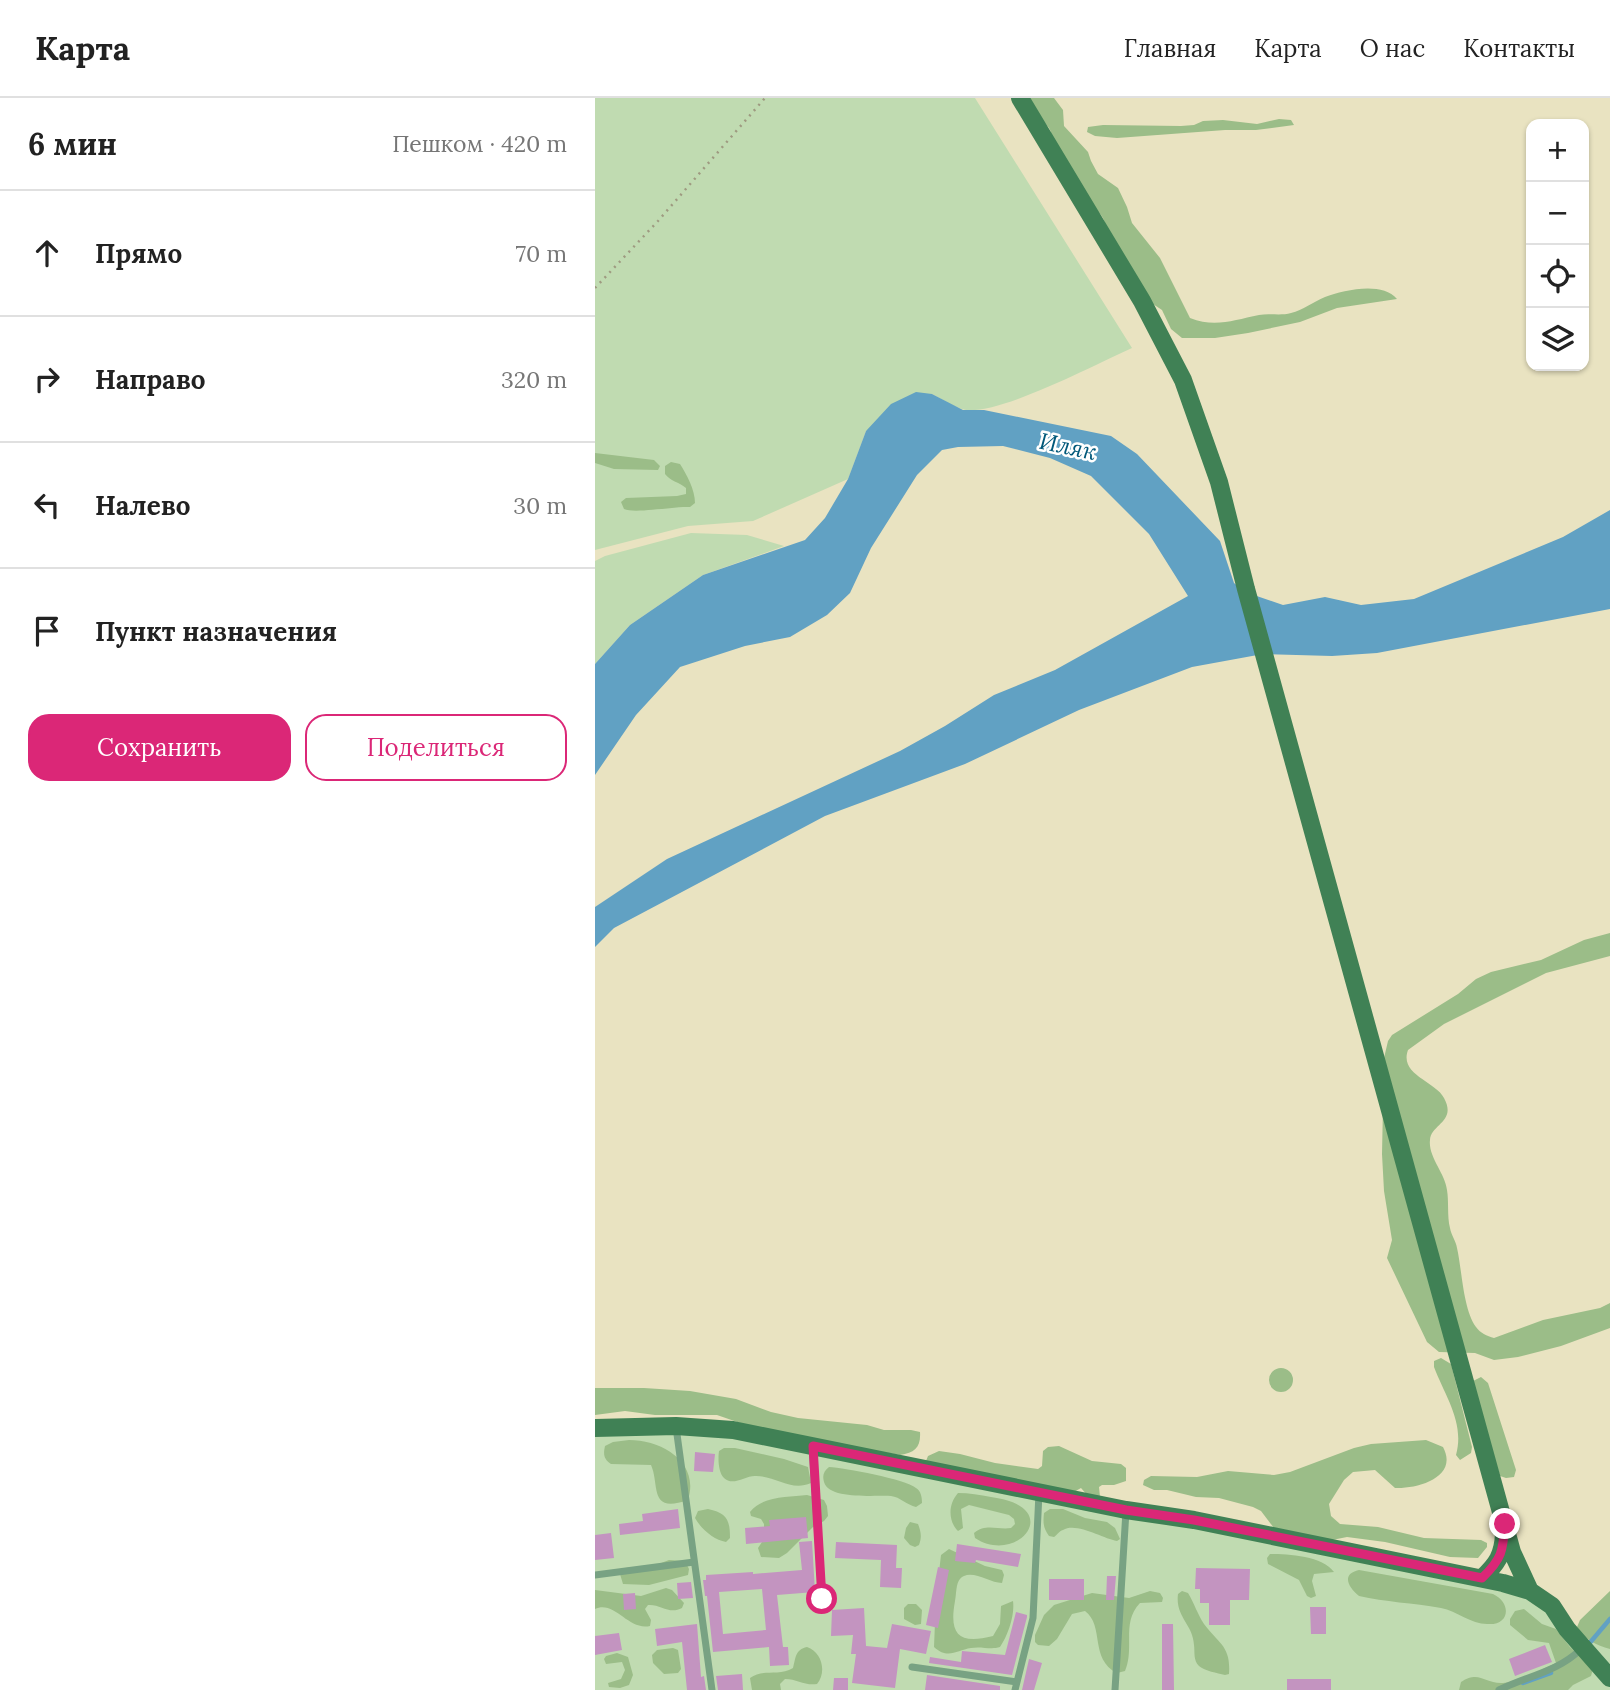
<!DOCTYPE html>
<html lang="ru">
<head>
<meta charset="utf-8">
<style>
  :root { --surface:#fff; --page:#f6f6f6; --text:#222; --muted:#767676; --line:#e0e0e0; --accent:#db2777 }
  body { margin:0; font-family:Lora,serif; background:var(--page); color:var(--text) }
  .controls { position:absolute; right:21px; top:21px; display:grid; overflow:hidden; border-radius:14px; box-shadow:0 2px 5px #0004 }
  .controls button { width:63px; height:63px; display:grid; place-items:center; padding:0; border:0; border-bottom:2px solid var(--line); background:var(--surface); color:var(--text); font:35px sans-serif }
  .stop { position:absolute; width:21px; height:21px; margin:-16px; border:5px solid #db2777; border-radius:50%; background:#fff }
  .stop.end { background:#db2777; border-color:#fff; box-shadow:0 2px 7px #0008 }
  .list { margin:0; padding:0; list-style:none }
  h2 { display:flex; justify-content:space-between; align-items:center; height:91px; margin:0; padding:0 28px; font-size:30px }
  h2 small { font-size:23px; font-weight:400; color:var(--muted) }
  .list li { display:grid; grid-template-columns:46px 1fr auto; gap:21px; align-items:center; box-sizing:border-box; height:126px; padding:0 28px; border-top:2px solid var(--line) }
  .list b { display:block; font-size:26px; white-space:nowrap }
  .list em { font-size:23px; font-style:normal; color:var(--muted) }
  .actions { display:flex; gap:14px; padding:21px 28px }
  .actions a { flex:1; padding:16px 0; border:2px solid var(--accent); border-radius:21px; text-align:center; font-size:24px; color:var(--accent) }
  .actions .main { background:var(--accent); color:#fff }
  .icon { flex:none; width:38px; height:38px; fill:none; stroke:currentColor; stroke-width:2; stroke-linecap:round; stroke-linejoin:round }
  .map { position:relative; flex:none; width:1015px; height:1592px; overflow:hidden }
  header { display:flex; align-items:center; gap:42px; box-sizing:border-box; height:98px; padding:0 35px; background:var(--surface); border-bottom:2px solid var(--line) }
  header strong { font-size:33px }
  nav { display:flex; gap:38px; margin-inline-start:auto; font-size:24px }
  main { display:flex }
  aside { flex:1; background:var(--surface) }
  .map>svg:first-child { display:block }
  .green { fill:#c0dbb1 }
  .forest { fill:#9bbd88 }
  .water { fill:#61a1c3 }
  .lines { fill:none; stroke-linecap:round; stroke-linejoin:round }
  .stream { stroke:#61a1c3; stroke-width:4.5 }
  .building { fill:#c394c0; fill-rule:evenodd }
  .path { stroke:#9e9a80; stroke-width:2.5; stroke-dasharray:2 5; stroke-linecap:butt }
  .lane { stroke:#78a283; stroke-width:7 }
  .secondary { stroke:#408155; stroke-width:18 }
  .route { stroke:#db2777; stroke-width:9 }
  .labels { text-anchor:middle; dominant-baseline:central; stroke-width:5; stroke-linejoin:round; paint-order:stroke }
  .water-label { font-size:23px; font-style:italic; fill:#00587a; stroke:#fff }
</style>
</head>
<body>
<header>
<strong>Карта</strong>
<nav><a>Главная</a><a>Карта</a><a>О нас</a><a>Контакты</a></nav>
</header>
<main>
<aside>
<h2>6 мин<small>Пешком · 420 m</small></h2>
<ul class="list">
<li><svg class="icon" aria-label="ahead" viewBox="0 0 24 24"><path d="M12 20V5M6 11l6-6 6 6"/></svg><div><b>Прямо</b></div><em>70 m</em></li>
<li><svg class="icon" aria-label="right" viewBox="0 0 24 24"><path d="M7 20v-9h11M14 6l5 5-5 5"/></svg><div><b>Направо</b></div><em>320 m</em></li>
<li><svg class="icon" aria-label="left" viewBox="0 0 24 24"><path d="M17 20v-9H6M10 6l-5 5 5 5"/></svg><div><b>Налево</b></div><em>30 m</em></li>
<li><svg class="icon" aria-label="arrive" viewBox="0 0 24 24"><path d="M6 21V4h12l-3 4 3 4H6"/></svg><div><b>Пункт назначения</b></div></li>
</ul>
<div class="actions"><a class="main">Сохранить</a><a>Поделиться</a></div>
</aside>
<div class="map">
<svg width="1015" height="1592" viewBox="0 0 1015 1592">
  <rect width="100%" height="100%" fill="#e9e3c1"/>
  <path class="green" d="M 0,0 L 380,0 L 537,250 C 501,266 407,316 371,312 C 360,310 347,301 337,296 L 271,333 L 253,381 L 158,423 L 93,428 L 0,452 Z
    M 96,435 L 152,437 L 189,448 L 108,477 L 35,527 L 0,566 L 0,463 L 10,458 Z
    M 0,1323 L 81,1323 L 935,1493 L 990,1550 L 1015,1521 L 1015,1592 L 0,1592 Z"/>
  <path class="forest" d="M 431,0 L 459,0 L 468,12 L 469,28 L 493,54 L 496,63 L 503,76 L 523,90 L 532,109 L 537,125 L 565,160 L 595,220 C 620,230 639,222 664,217 C 674,215 686,218 696,215 C 708,212 718,204 730,199 C 749,192 787,183 802,201 L 742,210 L 705,224 L 653,235 L 620,240 L 587,240 L 576,231 L 567,212 L 552,202 L 511,133 C 511,115 498,111 488,98 C 479,85 466,71 460,57 C 456,48 459,38 454,30 C 445,17 436,17 431,0 Z
    M 684,21 L 696,22 L 699,27 L 661,32 L 630,32 L 522,40 L 500,38 L 492,34 L 493,29 L 508,27 L 586,28 L 599,27 L 608,23 L 628,22 L 662,26 Z
    M 0,355 L 59,362 L 65,368 L 63,372 L 19,371 L 0,365 Z
    M 76,364 L 85,366 C 92,377 100,392 100,405 L 95,409 C 79,408 40,416 29,411 L 26,404 L 31,400 L 82,398 L 91,396 L 91,390 C 84,384 75,383 70,376 L 70,368 Z
    M 1015,835 L 1015,858 L 951,875 L 849,926 L 813,952 C 804,977 840,983 849,1000 C 862,1024 836,1026 835,1042 C 833,1059 850,1075 852,1092 C 854,1104 852,1118 855,1130 C 856,1137 861,1143 862,1150 C 867,1172 868,1211 881,1229 C 885,1235 892,1238 899,1240 L 948,1222 L 1005,1210 L 1015,1205 L 1015,1230 L 966,1248 L 923,1259 L 899,1262 L 880,1255 L 844,1254 L 832,1244 L 792,1160 L 797,1142 L 789,1093 L 787,1056 L 789,960 L 793,943 L 797,937 L 863,896 L 881,881 L 896,874 L 946,862 L 989,842 Z
    M 846,1260 L 856,1266 L 877,1349 L 876,1355 L 865,1362 L 861,1357 C 870,1325 850,1298 839,1269 L 839,1263 Z
    M674 1282a12 12 0 1 1 24 0a12 12 0 1 1-24 0Z
    M 886,1279 L 893,1285 L 921,1372 L 919,1379 L 911,1380 L 905,1378 L 876,1284 Z
    M 0,1290 L 49,1290 L 95,1293 L 141,1301 L 176,1314 L 203,1320 L 272,1327 L 289,1332 L 316,1332 L 325,1334 C 326,1349 320,1355 305,1357 L 171,1334 L 122,1317 L 60,1317 L 30,1313 L 0,1317 Z
    M 34,1342 C 67,1342 105,1364 93,1402 C 53,1416 65,1387 56,1367 L 16,1366 C 9,1361 8,1357 10,1348 L 18,1344 Z
    M 831,1342 L 848,1349 C 864,1379 823,1391 800,1390 L 780,1372 L 758,1374 L 749,1382 L 734,1406 L 736,1418 L 745,1426 L 783,1429 L 829,1440 L 886,1442 L 892,1445 L 892,1449 L 883,1460 L 855,1459 L 790,1444 L 752,1439 L 737,1442 L 679,1430 L 666,1413 L 658,1409 L 624,1400 L 601,1399 L 572,1392 L 559,1392 L 548,1387 L 549,1382 L 556,1378 L 602,1379 L 633,1373 L 679,1377 L 695,1374 L 759,1350 L 776,1346 Z
    M 464,1348 L 497,1363 L 526,1366 L 531,1370 L 531,1383 L 519,1387 L 507,1387 L 504,1389 L 505,1399 L 493,1398 L 486,1390 L 477,1395 L 331,1363 L 333,1358 L 344,1353 L 365,1356 L 400,1365 L 443,1371 L 447,1368 L 448,1353 L 453,1349 Z
    M 129,1350 L 140,1350 L 189,1361 L 213,1369 L 216,1385 C 196,1394 181,1378 161,1378 C 151,1377 138,1389 129,1380 C 123,1374 123,1360 124,1353 Z
    M 234,1369 C 250,1370 310,1381 321,1390 C 326,1393 327,1399 327,1405 L 321,1409 C 312,1407 305,1399 296,1398 C 280,1397 234,1402 229,1384 C 227,1377 229,1373 234,1369 Z
    M 363,1395 C 374,1395 385,1397 396,1399 C 472,1409 422,1468 380,1440 L 379,1435 C 391,1425 402,1432 416,1430 L 420,1426 L 419,1421 L 414,1417 L 374,1407 L 366,1411 L 368,1430 L 363,1433 C 353,1423 353,1406 363,1395 Z
    M 212,1397 L 229,1402 L 232,1408 L 233,1418 L 229,1423 L 218,1429 L 192,1455 L 184,1460 L 166,1459 L 163,1450 L 169,1441 L 169,1426 L 166,1421 L 156,1418 L 155,1414 C 167,1398 194,1399 212,1397 Z
    M 113,1411 C 132,1415 135,1422 135,1440 L 131,1444 C 119,1442 106,1431 100,1420 L 103,1413 Z
    M 455,1411 L 468,1411 L 490,1420 L 512,1424 L 520,1430 L 525,1441 L 522,1443 C 508,1441 482,1424 468,1432 C 464,1433 462,1437 459,1439 L 454,1438 C 448,1430 448,1424 449,1415 Z
    M 315,1424 L 323,1426 C 326,1434 327,1439 324,1447 L 320,1449 L 315,1447 L 309,1440 L 311,1430 Z
    M 354,1451 L 390,1468 L 407,1472 L 409,1477 L 407,1485 C 395,1485 380,1473 369,1478 C 360,1482 362,1494 360,1503 C 354,1536 363,1547 398,1538 L 405,1526 L 406,1508 L 418,1503 C 420,1517 413,1537 405,1549 C 396,1552 386,1548 376,1550 C 362,1552 353,1562 339,1549 L 341,1500 L 346,1457 Z
    M 675,1456 C 694,1456 728,1458 739,1474 L 719,1476 L 717,1483 L 721,1498 L 716,1500 L 712,1498 L 704,1482 L 673,1466 L 672,1460 Z
    M 74,1462 L 90,1463 L 94,1471 L 93,1477 L 54,1487 L 28,1486 L 25,1476 L 30,1470 L 61,1467 Z
    M 764,1472 L 898,1496 C 917,1505 915,1528 892,1526 C 876,1526 862,1513 846,1510 C 818,1505 790,1504 764,1498 C 753,1489 746,1476 764,1472 Z
    M 71,1490 L 77,1492 L 89,1505 L 87,1510 C 74,1517 66,1506 53,1507 L 50,1511 L 56,1522 L 55,1528 C 33,1533 20,1502 0,1511 L 0,1492 L 46,1498 Z
    M 555,1493 L 565,1495 L 568,1500 L 567,1504 L 545,1505 C 526,1525 540,1549 530,1573 L 522,1575 C 494,1561 510,1528 490,1513 L 477,1516 L 462,1541 L 454,1548 L 443,1547 L 440,1544 L 440,1537 L 449,1517 L 459,1507 L 497,1495 L 534,1500 Z
    M 587,1493 L 593,1495 C 599,1505 603,1517 609,1526 C 624,1546 636,1548 634,1576 L 630,1577 C 622,1575 610,1573 604,1568 C 598,1562 600,1554 599,1547 C 598,1526 580,1519 583,1496 Z
    M 1015,1493 L 1015,1551 C 1001,1547 990,1542 982,1529 L 985,1522 Z
    M 313,1506 L 321,1506 L 327,1512 L 326,1526 L 320,1527 L 309,1521 L 309,1510 Z
    M 929,1511 L 947,1526 L 961,1531 L 975,1549 L 998,1571 L 996,1578 L 978,1587 L 973,1592 L 864,1592 L 866,1584 C 885,1572 889,1586 908,1585 C 927,1584 944,1572 961,1565 L 954,1545 L 933,1542 L 915,1527 L 915,1521 L 920,1513 Z
    M 212,1549 C 227,1554 232,1574 222,1586 C 210,1588 202,1581 190,1581 L 185,1586 L 186,1592 L 157,1592 L 155,1580 C 168,1570 183,1579 198,1570 C 201,1559 200,1552 212,1549 Z
    M 78,1550 L 83,1552 L 86,1571 L 83,1575 L 69,1576 L 58,1565 L 57,1557 L 62,1552 Z
    M 22,1555 L 33,1559 L 38,1577 L 34,1587 L 25,1590 L 14,1589 L 13,1585 L 26,1581 L 30,1572 L 27,1564 L 11,1566 L 9,1561 L 11,1558 Z"/>
  <path class="water" d="M 321,294 L 337,296 L 368,312 L 389,312 L 516,338 L 542,356 L 625,443 L 639,485 L 650,494 L 688,507 L 730,499 L 766,507 L 819,501 L 968,439 L 1015,412 L 1015,511 L 782,555 L 737,558 L 668,556 L 597,569 L 484,612 L 370,666 L 230,718 L 19,830 L 0,849 L 0,809 L 72,761 L 305,653 L 350,628 L 399,597 L 460,572 L 593,498 L 554,436 L 496,378 L 455,360 L 408,348 L 363,349 L 347,352 L 322,377 L 276,450 L 255,495 L 232,517 L 195,539 L 150,548 L 85,569 L 41,617 L 0,677 L 0,566 L 35,527 L 108,477 L 210,442 L 230,420 L 253,381 L 271,333 L 296,306 Z"/>
  <g class="lines">
    <path class="stream" d="M 993,1547 L 1015,1521
      M 928,1585 L 956,1575"/>
  </g>
  <path class="building" d="M 100,1354 L 120,1356 L 118,1374 L 99,1373 Z
    M 83,1411 L 85,1430 L 25,1437 L 24,1426 L 48,1423 L 47,1416 Z
    M 211,1419 L 213,1440 L 151,1446 L 150,1430 L 175,1428 L 174,1422 Z
    M 16,1435 L 19,1460 L 0,1462 L 0,1437 Z
    M 217,1443 L 220,1494 L 182,1497 L 188,1549 L 193,1549 L 194,1567 L 175,1568 L 174,1549 L 118,1554 L 112,1498 L 110,1498 L 108,1482 L 111,1482 L 111,1477 L 158,1474 L 158,1476 L 207,1472 L 204,1444 ZM 167,1491 L 171,1532 L 128,1536 L 124,1494 Z
    M 241,1444 L 302,1447 L 301,1470 L 307,1470 L 306,1490 L 285,1489 L 286,1462 L 240,1460 Z
    M 362,1446 L 426,1456 L 423,1469 L 381,1462 L 380,1465 L 360,1463 Z
    M 343,1469 L 354,1472 L 343,1530 L 331,1527 Z
    M 601,1470 L 655,1471 L 654,1502 L 635,1502 L 635,1527 L 614,1527 L 614,1505 L 605,1505 L 605,1491 L 600,1491 Z
    M 512,1478 L 521,1478 L 519,1502 L 511,1502 Z
    M 454,1481 L 489,1481 L 489,1502 L 454,1502 Z
    M 96,1484 L 98,1500 L 83,1501 L 82,1485 Z
    M 40,1495 L 41,1511 L 29,1512 L 28,1496 Z
    M 715,1509 L 731,1509 L 731,1536 L 716,1536 Z
    M 269,1510 L 271,1548 L 292,1550 L 297,1526 L 336,1533 L 331,1556 L 305,1551 L 300,1590 L 257,1585 L 261,1556 L 256,1556 L 258,1537 L 236,1538 L 237,1512 Z
    M 421,1514 L 432,1517 L 432,1519 L 417,1577 L 334,1565 L 335,1559 L 366,1564 L 367,1553 L 410,1557 Z
    M 102,1526 L 106,1579 L 109,1578 L 111,1592 L 92,1592 L 87,1544 L 62,1548 L 60,1531 Z
    M 567,1526 L 578,1526 L 579,1592 L 567,1592 Z
    M 24,1535 L 27,1552 L 0,1557 L 0,1538 Z
    M 950,1547 L 957,1564 L 920,1578 L 914,1561 Z
    M 434,1561 L 447,1565 L 439,1592 L 427,1592 Z
    M 147,1576 L 148,1592 L 123,1592 L 121,1578 Z
    M 332,1577 L 405,1588 L 405,1592 L 330,1592 Z
    M 239,1580 L 253,1580 L 253,1592 L 238,1592 Z
    M 692,1581 L 736,1581 L 736,1592 L 692,1592 Z"/>
  <g class="lines">
    <path class="path" d="M 0,190 L 63,123 L 170,0"/>
    <path class="lane" d="M 81,1329 L 117,1592
      M 217,1348 L 227,1501
      M 0,1477 L 99,1464
      M 317,1569 L 422,1584
      M 420,1592 L 438,1520 L 444,1395
      M 520,1592 L 531,1413
      M 904,1592 C 932,1578 962,1574 985,1552 L 987,1554"/>
    <path class="secondary" d="M 425,0 L 547,203 L 588,282 L 624,384 L 651,491 L 917,1454 L 935,1493
      M 0,1330 L 81,1328 L 138,1332 L 531,1412 L 599,1422 L 908,1485 L 935,1493 L 957,1508 L 972,1531 L 1015,1580
      M 887,1480 C 902,1466 908,1457 909,1436"/>
  </g>
  <g class="lines">
    <path class="route" d="M 227,1501 L 218,1348 L 531,1412 L 599,1422 L 887,1480 C 907,1461 908,1453 910,1426"/>
  </g>
  <g class="labels">
    <g class="water-label">
      <text transform="translate(473 348) rotate(12)">Иляк</text>
    </g>
  </g>
</svg>
<div class="controls">
<button>+</button>
<button>−</button>
<button><svg class="icon" aria-label="locate" viewBox="0 0 24 24"><circle cx="12" cy="12" r="6"/><path d="M12 2v4M12 18v4M2 12h4M18 12h4"/></svg></button>
<button><svg class="icon" aria-label="layers" viewBox="0 0 24 24"><path d="M12 4l9 5-9 5-9-5zM3 14l9 5 9-5"/></svg></button>
</div>
<div class="stop" style="left:227px;top:1501px"></div>
<div class="stop end" style="left:910px;top:1426px"></div>
</div>
</main>
</body>
</html>
